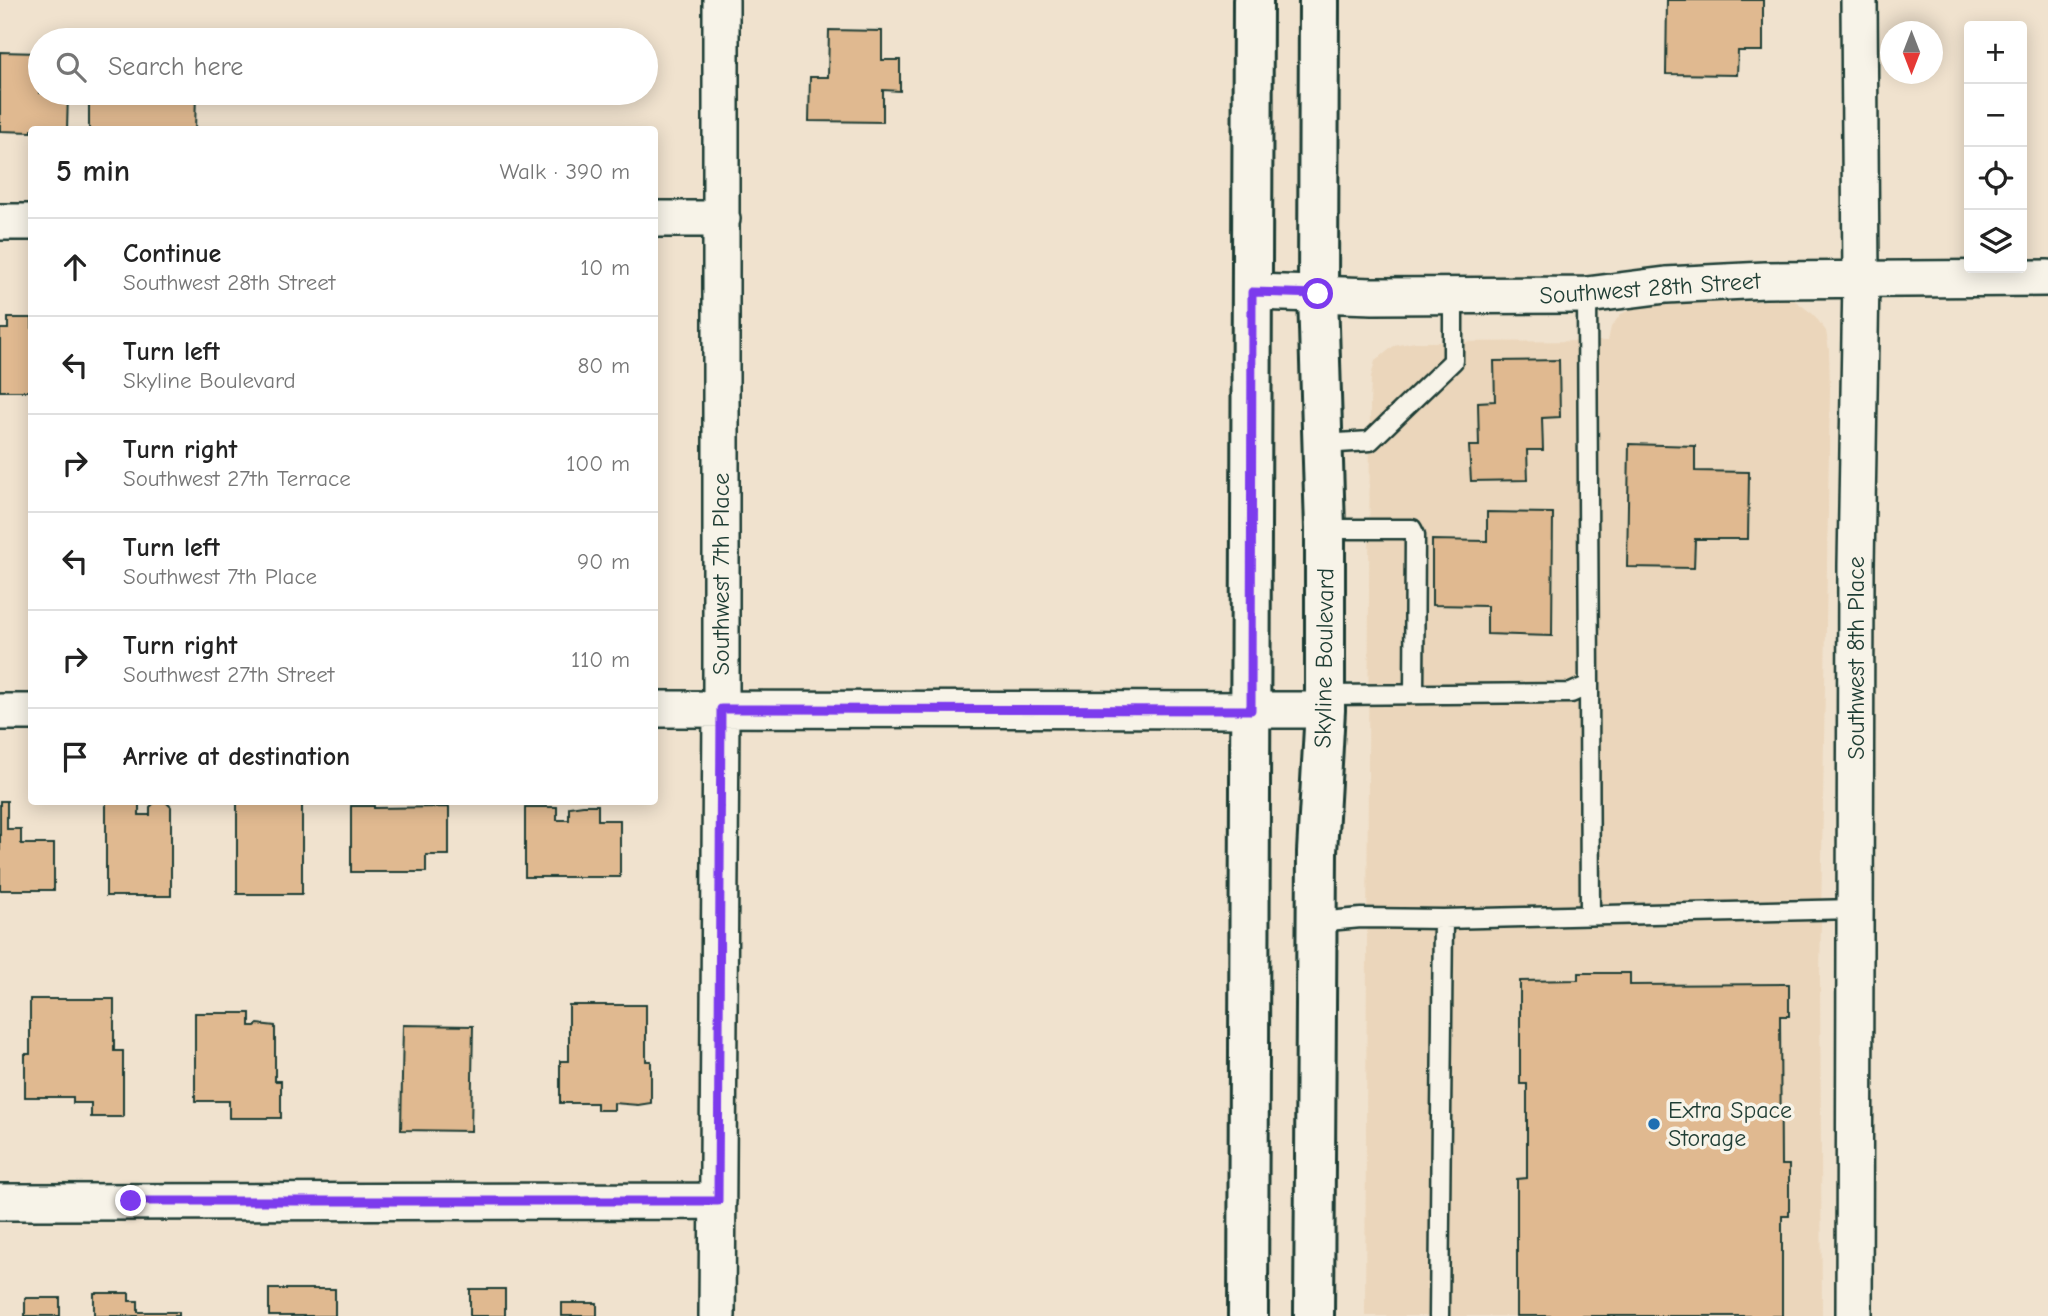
<!DOCTYPE html>
<html lang="en">
<head>
<meta charset="utf-8">
<style>
  :root { --surface:#fff; --page:#f2f2f2; --text:#222; --muted:#767676; --line:#e0e0e0 }
  body { margin:0; font-family:"Comic Neue",sans-serif; background:var(--page); color:var(--text) }
  .controls { position:absolute; right:21px; top:21px; display:grid; overflow:hidden; border-radius:7px; box-shadow:0 4px 18px #0003 }
  .controls button { width:63px; height:63px; display:grid; place-items:center; padding:0; border:0; border-bottom:2px solid var(--line); background:var(--surface); color:var(--text); font:35px sans-serif }
  .compass { position:absolute; left:1880px; top:21px; width:63px; height:63px; border-radius:50%; background:var(--surface); box-shadow:0 4px 18px #0003; rotate:180deg }
  .stop { position:absolute; width:21px; height:21px; margin:-16px; border:5px solid #7c3aed; border-radius:50%; background:#fff }
  .stop.end { background:#7c3aed; border-color:#fff; box-shadow:0 2px 7px #0008 }
  .list { margin:0; padding:0; list-style:none }
  h2 { display:flex; justify-content:space-between; align-items:center; height:91px; margin:0; padding:0 28px; font-size:30px }
  h2 small { font-size:23px; font-weight:400; color:var(--muted) }
  .list li { display:grid; grid-template-columns:46px 1fr auto; gap:21px; align-items:center; box-sizing:border-box; height:98px; padding:0 28px; border-top:2px solid var(--line) }
  .list b { display:block; font-size:26px; white-space:nowrap }
  .list p { margin:0; font-size:23px; white-space:nowrap; color:var(--muted) }
  .list em { font-size:23px; font-style:normal; color:var(--muted) }
  .icon { flex:none; width:38px; height:38px; fill:none; stroke:currentColor; stroke-width:2; stroke-linecap:round; stroke-linejoin:round }
  .map { position:relative; flex:none; width:2048px; height:1316px; overflow:hidden }
  .search { position:absolute; background:var(--surface); box-shadow:0 4px 18px #0003; left:28px; top:28px; width:630px; height:77px; display:flex; align-items:center; gap:18px; box-sizing:border-box; padding:0 24px; border-radius:38px; color:var(--muted); font-size:26px }
  .panel { position:absolute; background:var(--surface); box-shadow:0 4px 18px #0003; left:28px; top:126px; width:630px; height:679px; border-radius:7px }
  .map>svg:first-child { display:block }
  .built { fill:#ebd6bb }
  .building { fill:#e0b990; stroke:#1f3d34; stroke-width:2 }
  .lines { fill:none; stroke-linecap:round; stroke-linejoin:round }
  .lane-casing { stroke:#1f3d34; stroke-width:23 }
  .street-casing { stroke:#1f3d34; stroke-width:40 }
  .secondary-casing { stroke:#1f3d34; stroke-width:44 }
  .lane { stroke:#f7f3e8; stroke-width:18 }
  .street { stroke:#f7f3e8; stroke-width:35 }
  .secondary { stroke:#f7f3e8; stroke-width:38 }
  .route { stroke:#7c3aed; stroke-width:9 }
  .poi-dot { fill:#1f6fb2; stroke:#f7f3e8; stroke-width:2.5 }
  .labels { text-anchor:middle; dominant-baseline:central; stroke-width:7; stroke-linejoin:round; paint-order:stroke }
  .street-label { font-size:24px; fill:#1f3d34; stroke:#f7f3e8 }
  .poi-label { font-size:24px; fill:#1f3d34; stroke:#f7f3e8; text-anchor:start }
</style>
</head>
<body>
<div class="map">
<svg width="2048" height="1316" viewBox="0 0 2048 1316">
  <rect width="100%" height="100%" fill="#f0e2ce"/>
  <filter id="ink" filterUnits="userSpaceOnUse"><feTurbulence type="fractalNoise" baseFrequency=".0143" numOctaves="2"/><feDisplacementMap in="SourceGraphic" scale="14" xChannelSelector="R" yChannelSelector="G"/><feConvolveMatrix kernelMatrix="1 2 1 2 8 2 1 2 1" color-interpolation-filters="sRGB"/></filter>
  <g filter="url(#ink)">
    <path class="built" d="M 1793,299 L 1814,315 L 1826,331 L 1829,350 L 1830,390 L 1820,978 L 1822,1316 L 1365,1316 L 1370,405 L 1371,377 L 1375,361 L 1394,346 L 1415,342 L 1608,341 L 1611,327 L 1621,314 L 1638,306 Z"/>
    <path class="building" d="M 1667,0 L 1763,0 L 1763,51 L 1738,51 L 1737,75 L 1666,74 Z
      M 829,30 L 882,31 L 882,60 L 900,60 L 900,91 L 883,90 L 883,122 L 809,121 L 810,77 L 828,77 Z
      M 0,52 L 40,53 L 40,93 L 68,93 L 67,130 L 32,130 L 32,132 L 0,131 Z
      M 89,93 L 196,93 L 195,130 L 89,130 Z
      M 8,318 L 32,318 L 32,391 L 0,391 L 0,329 L 8,329 Z
      M 1559,360 L 1560,417 L 1542,418 L 1543,450 L 1527,450 L 1528,480 L 1471,481 L 1469,446 L 1479,446 L 1478,402 L 1495,401 L 1494,361 Z
      M 1629,444 L 1695,446 L 1695,471 L 1749,472 L 1748,539 L 1695,539 L 1694,568 L 1627,567 Z
      M 1487,512 L 1553,513 L 1552,636 L 1487,634 L 1487,606 L 1432,605 L 1432,540 L 1487,541 Z
      M 0,801 L 7,801 L 7,829 L 21,829 L 21,844 L 54,844 L 54,890 L 0,890 Z
      M 106,802 L 139,802 L 139,815 L 150,815 L 150,807 L 155,802 L 166,802 L 171,807 L 171,896 L 106,896 Z
      M 237,802 L 302,802 L 302,894 L 237,894 Z
      M 583,805 L 598,805 L 598,820 L 620,820 L 620,877 L 525,877 L 525,807 L 557,807 L 557,820 L 569,820 L 569,807 Z
      M 351,806 L 374,806 L 374,808 L 449,807 L 449,855 L 426,855 L 426,872 L 351,872 Z
      M 1578,973 L 1630,973 L 1630,985 L 1789,984 L 1789,1016 L 1780,1016 L 1781,1165 L 1789,1165 L 1789,1216 L 1782,1216 L 1782,1316 L 1517,1316 L 1517,1179 L 1527,1178 L 1527,1084 L 1520,1084 L 1520,981 L 1578,980 Z
      M 30,999 L 114,999 L 114,1051 L 123,1051 L 123,1117 L 91,1117 L 91,1103 L 73,1103 L 73,1097 L 25,1097 L 25,1054 L 30,1054 Z
      M 569,1005 L 646,1005 L 646,1061 L 651,1061 L 651,1103 L 638,1105 L 614,1103 L 614,1110 L 597,1110 L 597,1103 L 560,1103 L 560,1061 L 569,1061 Z
      M 195,1013 L 250,1013 L 250,1026 L 255,1026 L 258,1024 L 275,1026 L 275,1081 L 281,1081 L 281,1118 L 229,1118 L 229,1101 L 195,1101 Z
      M 403,1025 L 473,1026 L 471,1131 L 401,1130 Z
      M 269,1289 L 335,1289 L 335,1316 L 269,1316 Z
      M 470,1289 L 505,1289 L 505,1316 L 470,1316 Z
      M 94,1293 L 129,1293 L 129,1301 L 138,1301 L 138,1312 L 179,1312 L 179,1316 L 94,1316 Z
      M 25,1298 L 60,1298 L 60,1316 L 25,1316 Z
      M 562,1303 L 597,1303 L 597,1316 L 562,1316 Z"/>
    <g class="lines">
      <defs>
        <path id="lane" d="M 1323,444 L 1370,441 L 1453,361 L 1453,296
          M 1325,529 L 1412,529 L 1415,535 L 1414,694
          M 1589,685 L 1590,915
          M 1325,695 L 1571,693 L 1589,685 L 1587,295
          M 1317,922 L 1361,918 L 1443,919 L 1855,909
          M 1439,1316 L 1443,919"/>
        <path id="street" d="M 654,219 L 722,219
          M 0,222 L 32,222
          M 1252,292 L 1373,296 L 1587,295 L 1666,285 L 1765,280 L 2048,278
          M 654,709 L 1325,710
          M 0,712 L 32,712
          M 0,1202 L 718,1201
          M 717,1316 L 721,709 L 721,0
          M 1854,1316 L 1856,565 L 1861,279 L 1859,0"/>
        <path id="secondary" d="M 1248,1316 L 1253,0
          M 1314,1316 L 1317,852 L 1325,710 L 1325,529 L 1318,294 L 1319,0"/>
      </defs>
      <use href="#lane" class="lane-casing"/>
      <use href="#street" class="street-casing"/>
      <use href="#secondary" class="secondary-casing"/>
      <use href="#lane" class="lane"/>
      <use href="#street" class="street"/>
      <use href="#secondary" class="secondary"/>
    </g>
  </g>
  <g class="lines" filter="url(#ink)">
    <path class="route" d="M 131,1201 L 718,1201 L 721,709 L 1251,710 L 1252,292 L 1318,294"/>
  </g>
  <circle class="poi-dot" cx="1654" cy="1124" r="7"/>
  <g class="labels">
    <g class="street-label">
      <text transform="translate(1650 288) rotate(-4)">Southwest 28th Street</text>
      <text transform="translate(721 574) rotate(-90)">Southwest 7th Place</text>
      <text transform="translate(1324 658) rotate(-89)">Skyline Boulevard</text>
      <text transform="translate(1856 658) rotate(-90)">Southwest 8th Place</text>
    </g>
    <g class="poi-label">
      <text x="1668" y="1110">Extra Space<tspan x="1668" dy="28">Storage</tspan></text>
    </g>
  </g>
</svg>
<div class="controls">
<button>+</button>
<button>−</button>
<button><svg class="icon" aria-label="locate" viewBox="0 0 24 24"><circle cx="12" cy="12" r="6"/><path d="M12 2v4M12 18v4M2 12h4M18 12h4"/></svg></button>
<button><svg class="icon" aria-label="layers" viewBox="0 0 24 24"><path d="M12 4l9 5-9 5-9-5zM3 14l9 5 9-5"/></svg></button>
</div>
<svg class="compass" viewBox="-18 -18 36 36"><path d="M0-13l5 13h-10z" fill="#e53935"/><path d="M0 13l5-13h-10z" fill="#767676"/></svg>
<div class="stop" style="left:1318px;top:294px"></div>
<div class="stop end" style="left:131px;top:1201px"></div>
<div class="search"><svg class="icon" aria-label="search" viewBox="0 0 24 24"><circle cx="10" cy="10" r="6"/><path d="M15 15l6 6"/></svg>Search here</div>
<section class="panel">
<h2>5 min<small>Walk · 390 m</small></h2>
<ul class="list">
<li><svg class="icon" aria-label="ahead" viewBox="0 0 24 24"><path d="M12 20V5M6 11l6-6 6 6"/></svg><div><b>Continue</b><p>Southwest 28th Street</p></div><em>10 m</em></li>
<li><svg class="icon" aria-label="left" viewBox="0 0 24 24"><path d="M17 20v-9H6M10 6l-5 5 5 5"/></svg><div><b>Turn left</b><p>Skyline Boulevard</p></div><em>80 m</em></li>
<li><svg class="icon" aria-label="right" viewBox="0 0 24 24"><path d="M7 20v-9h11M14 6l5 5-5 5"/></svg><div><b>Turn right</b><p>Southwest 27th Terrace</p></div><em>100 m</em></li>
<li><svg class="icon" aria-label="left" viewBox="0 0 24 24"><path d="M17 20v-9H6M10 6l-5 5 5 5"/></svg><div><b>Turn left</b><p>Southwest 7th Place</p></div><em>90 m</em></li>
<li><svg class="icon" aria-label="right" viewBox="0 0 24 24"><path d="M7 20v-9h11M14 6l5 5-5 5"/></svg><div><b>Turn right</b><p>Southwest 27th Street</p></div><em>110 m</em></li>
<li><svg class="icon" aria-label="arrive" viewBox="0 0 24 24"><path d="M6 21V4h12l-3 4 3 4H6"/></svg><div><b>Arrive at destination</b></div></li>
</ul>
</section>
</div>
</body>
</html>
